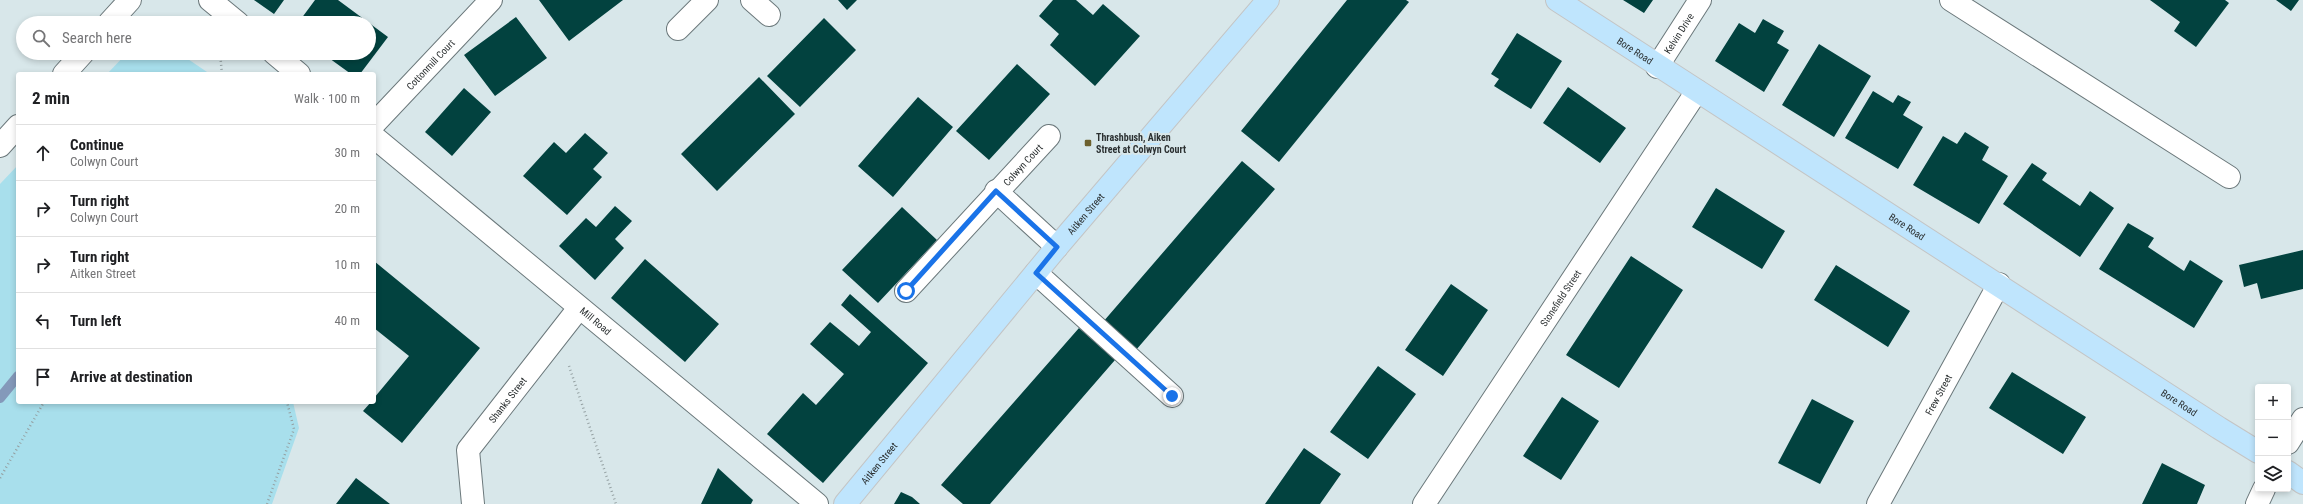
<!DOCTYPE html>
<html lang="en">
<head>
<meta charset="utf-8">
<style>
  :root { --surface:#fff; --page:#f6f6f6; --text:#202124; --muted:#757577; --line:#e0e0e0 }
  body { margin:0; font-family:"Roboto Condensed",sans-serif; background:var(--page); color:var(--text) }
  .controls { position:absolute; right:12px; bottom:12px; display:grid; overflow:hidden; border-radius:4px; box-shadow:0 2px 6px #0003 }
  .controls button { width:36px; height:36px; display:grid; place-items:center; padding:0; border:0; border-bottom:1px solid var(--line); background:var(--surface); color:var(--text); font:20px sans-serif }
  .stop { position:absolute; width:12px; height:12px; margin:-9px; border:3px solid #1a73e8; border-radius:50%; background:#fff }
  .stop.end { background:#1a73e8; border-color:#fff; box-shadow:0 1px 4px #0008 }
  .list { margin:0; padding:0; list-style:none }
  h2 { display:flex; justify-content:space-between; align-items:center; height:52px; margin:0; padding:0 16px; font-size:17px }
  h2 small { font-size:13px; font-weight:400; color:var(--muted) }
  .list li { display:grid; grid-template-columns:26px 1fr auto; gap:12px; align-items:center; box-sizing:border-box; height:56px; padding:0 16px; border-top:1px solid var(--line) }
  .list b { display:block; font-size:15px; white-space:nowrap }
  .list p { margin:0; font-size:13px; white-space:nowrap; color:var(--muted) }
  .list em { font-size:13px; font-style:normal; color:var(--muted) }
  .icon { flex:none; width:22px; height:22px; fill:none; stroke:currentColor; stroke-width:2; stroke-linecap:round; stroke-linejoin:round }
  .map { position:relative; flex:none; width:2303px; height:504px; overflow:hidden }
  .search { position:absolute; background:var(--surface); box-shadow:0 2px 6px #0003; left:16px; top:16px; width:360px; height:44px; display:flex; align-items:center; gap:10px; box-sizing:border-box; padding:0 14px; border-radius:22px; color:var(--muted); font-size:15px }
  .panel { position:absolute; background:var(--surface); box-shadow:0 2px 6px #0003; left:16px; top:72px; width:360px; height:332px; border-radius:4px }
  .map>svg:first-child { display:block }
  .green { fill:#a8dfec }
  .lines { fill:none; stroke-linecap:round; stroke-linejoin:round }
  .stream { stroke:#8499ba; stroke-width:10 }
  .building { fill:#02423f }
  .minor-casing { stroke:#6b787b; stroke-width:24 }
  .major-casing { stroke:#c4c5c5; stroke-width:24 }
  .path { stroke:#95a1a3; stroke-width:2.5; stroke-dasharray:1 3; stroke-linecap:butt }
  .minor { stroke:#fff; stroke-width:22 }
  .major { stroke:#bfe5fd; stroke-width:22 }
  .route { stroke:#1a73e8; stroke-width:5 }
  .poi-dot { fill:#6d612e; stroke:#d8e7ea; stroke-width:1.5 }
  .labels { text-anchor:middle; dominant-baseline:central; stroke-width:4; stroke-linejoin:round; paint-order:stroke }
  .street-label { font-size:10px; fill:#2b3031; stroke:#d8e7ea }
  .poi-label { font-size:10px; font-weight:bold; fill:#2b3031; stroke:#d8e7ea; text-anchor:start }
</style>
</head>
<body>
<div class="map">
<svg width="2303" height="504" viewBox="0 0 2303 504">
  <rect width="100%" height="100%" fill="#d8e7ea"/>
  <path class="green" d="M 127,53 L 179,53 L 210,74 L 107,74 Z
    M 18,165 L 18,402 L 293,402 L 299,428 L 272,504 L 0,504 L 0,184 Z"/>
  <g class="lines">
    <path class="stream" d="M 0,398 L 18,376"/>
  </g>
  <path class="building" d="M 254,0 L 284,0 L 274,14 Z
    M 315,0 L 338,0 L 388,37 L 360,74 L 351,74 L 322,53 L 369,53 L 369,23 L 298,23 Z
    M 539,0 L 623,0 L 569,41 Z
    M 838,0 L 857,0 L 847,10 Z
    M 1053,0 L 1076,0 L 1093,15 L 1103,4 L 1140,36 L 1095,86 L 1050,45 L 1059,34 L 1039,16 Z
    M 1347,0 L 1406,0 L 1409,2 L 1279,162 L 1241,131 Z
    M 1623,0 L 1653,0 L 1644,13 Z
    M 2150,0 L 2225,0 L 2229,3 L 2196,47 L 2174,31 L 2180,22 Z
    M 2276,0 L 2299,0 L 2291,11 Z
    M 516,17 L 547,58 L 495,96 L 464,55 Z
    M 824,18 L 856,50 L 800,107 L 767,76 Z
    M 1763,19 L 1784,31 L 1777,43 L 1789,50 L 1764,92 L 1715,61 L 1739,23 L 1755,33 Z
    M 1517,33 L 1562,61 L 1531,109 L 1494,86 L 1499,79 L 1491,74 Z
    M 1819,44 L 1871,76 L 1834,137 L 1782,105 Z
    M 1017,64 L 1050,94 L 989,160 L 956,131 Z
    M 759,77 L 795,114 L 717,191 L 681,154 Z
    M 1568,87 L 1626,128 L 1600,163 L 1543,123 Z
    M 464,88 L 491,112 L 452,156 L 425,132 Z
    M 1873,91 L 1893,103 L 1898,95 L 1911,102 L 1903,115 L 1923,127 L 1898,169 L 1845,138 Z
    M 918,97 L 953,127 L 893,197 L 858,166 Z
    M 1965,132 L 1989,147 L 1982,160 L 2008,176 L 1979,224 L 1913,185 L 1943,136 L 1957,144 Z
    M 585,133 L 608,153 L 593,169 L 602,177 L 567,215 L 523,176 L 554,142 L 566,153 Z
    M 1242,161 L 1275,189 L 1136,350 L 1103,322 Z
    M 2032,163 L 2047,173 L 2042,180 L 2080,206 L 2090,191 L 2114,208 L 2080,257 L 2003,204 Z
    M 1716,188 L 1785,231 L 1762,269 L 1692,227 Z
    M 615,206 L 632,221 L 615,239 L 624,248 L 595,280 L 559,246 L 586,218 L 596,227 Z
    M 902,207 L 937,240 L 878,303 L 842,270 Z
    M 2128,223 L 2154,238 L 2148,247 L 2184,271 L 2190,260 L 2223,281 L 2194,328 L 2099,269 Z
    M 2303,250 L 2303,289 L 2261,299 L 2257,283 L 2244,287 L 2239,265 Z
    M 1631,256 L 1683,290 L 1619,388 L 1566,355 Z
    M 645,259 L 719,324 L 685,362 L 611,298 Z
    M 374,261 L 480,348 L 402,443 L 363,411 L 371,402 L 374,402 L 374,398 L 409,356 L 374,328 Z
    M 1836,265 L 1910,311 L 1888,347 L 1814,300 Z
    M 1451,284 L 1488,310 L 1443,376 L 1405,350 Z
    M 850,294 L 928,363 L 823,483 L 767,434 L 803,393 L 816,405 L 844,374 L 810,344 L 830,322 L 859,346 L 871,332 L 841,305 Z
    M 1079,328 L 1115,360 L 990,504 L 963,504 L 941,485 Z
    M 1378,366 L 1416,394 L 1368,459 L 1330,432 Z
    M 2012,372 L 2086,417 L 2063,454 L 1989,408 Z
    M 1562,397 L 1599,421 L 1561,480 L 1523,456 Z
    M 1812,399 L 1854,421 L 1820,484 L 1778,463 Z
    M 1304,448 L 1341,474 L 1320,504 L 1265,504 Z
    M 2162,463 L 2205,485 L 2197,504 L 2142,504 Z
    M 718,468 L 753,500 L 751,504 L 701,504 Z
    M 356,478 L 390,504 L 336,504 Z
    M 901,492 L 912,497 L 920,504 L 894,504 Z"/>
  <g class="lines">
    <defs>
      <g id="minor">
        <path d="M 210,0 L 238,23"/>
        <path d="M 752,0 L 769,15"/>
        <path d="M 1951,0 L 2229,177"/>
        <path d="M 109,23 L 130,0"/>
        <path d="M 678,29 L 707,0"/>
        <path d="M 274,53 L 299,74"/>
        <path id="s1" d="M 1657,67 L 1700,0"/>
        <path d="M 64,74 L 83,53"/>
        <path id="s2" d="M 374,124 L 491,0"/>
        <path id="s3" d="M 374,137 L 817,504"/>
        <path d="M 0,146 L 18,126"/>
        <path d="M 996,191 L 1057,247"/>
        <path d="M 1036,273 L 1172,396"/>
        <path id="s4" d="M 906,291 L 1049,136"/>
        <path d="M 2288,443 L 2303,419"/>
        <path id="s5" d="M 473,504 L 468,450 L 579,308"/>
        <path id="s6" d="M 1424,504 L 1697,91"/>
        <path id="s7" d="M 1878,504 L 1999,284"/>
        <path d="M 2257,504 L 2264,489"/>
      </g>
      <g id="major">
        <path id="s8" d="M 1557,0 L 2219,428 L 2258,452"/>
        <path d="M 2288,472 L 2303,483"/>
        <path id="s9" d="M 845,504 L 1057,247 L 1268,0"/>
      </g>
    </defs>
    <use href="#minor" class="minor-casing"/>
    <use href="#major" class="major-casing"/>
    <path class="path" d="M 220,53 L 222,74
      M 569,366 L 616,504
      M 0,478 L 44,402
      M 267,504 L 294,429 L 287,402"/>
    <use href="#minor" class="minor"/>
    <use href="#major" class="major"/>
  </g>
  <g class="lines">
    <path class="route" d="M 906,291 L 996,191 L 1057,247 L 1036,273 L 1172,396"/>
  </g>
  <rect class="poi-dot" x="1084" y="139" width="8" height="8" rx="2"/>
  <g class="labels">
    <g class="street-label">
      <text stroke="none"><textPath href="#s1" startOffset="40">Kelvin Drive</textPath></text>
      <text stroke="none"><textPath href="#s8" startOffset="93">Bore Road</textPath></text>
      <text stroke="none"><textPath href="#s2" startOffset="82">Cottonmill Court</textPath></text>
      <text stroke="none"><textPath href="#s4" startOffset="172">Colwyn Court</textPath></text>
      <text stroke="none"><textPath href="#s9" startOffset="377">Aitken Street</textPath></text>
      <text stroke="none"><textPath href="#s8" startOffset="417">Bore Road</textPath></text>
      <text stroke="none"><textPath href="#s6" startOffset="247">Stonefield Street</textPath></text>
      <text stroke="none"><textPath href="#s3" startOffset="288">Mill Road</textPath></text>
      <text stroke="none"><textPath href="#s7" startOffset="125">Frew Street</textPath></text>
      <text stroke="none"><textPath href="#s5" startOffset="118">Shanks Street</textPath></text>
      <text stroke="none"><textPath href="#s8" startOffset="741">Bore Road</textPath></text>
      <text stroke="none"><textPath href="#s9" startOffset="53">Aitken Street</textPath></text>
    </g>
    <g class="poi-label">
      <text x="1096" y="137">Thrashbush, Aiken<tspan x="1096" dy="12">Street at Colwyn Court</tspan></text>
    </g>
  </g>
</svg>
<div class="controls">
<button>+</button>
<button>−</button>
<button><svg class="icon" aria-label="layers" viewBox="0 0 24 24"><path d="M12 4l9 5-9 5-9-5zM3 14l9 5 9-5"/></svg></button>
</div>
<div class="stop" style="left:906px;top:291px"></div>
<div class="stop end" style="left:1172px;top:396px"></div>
<div class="search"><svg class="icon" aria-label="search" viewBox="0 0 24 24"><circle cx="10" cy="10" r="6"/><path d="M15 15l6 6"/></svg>Search here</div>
<section class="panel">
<h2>2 min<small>Walk · 100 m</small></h2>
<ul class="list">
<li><svg class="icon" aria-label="ahead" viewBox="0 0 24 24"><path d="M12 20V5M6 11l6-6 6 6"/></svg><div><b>Continue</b><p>Colwyn Court</p></div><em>30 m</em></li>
<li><svg class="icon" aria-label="right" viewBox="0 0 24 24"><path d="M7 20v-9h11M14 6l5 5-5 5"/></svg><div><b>Turn right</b><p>Colwyn Court</p></div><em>20 m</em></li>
<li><svg class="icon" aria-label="right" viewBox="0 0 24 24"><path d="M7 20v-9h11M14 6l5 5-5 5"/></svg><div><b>Turn right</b><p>Aitken Street</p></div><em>10 m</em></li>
<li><svg class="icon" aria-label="left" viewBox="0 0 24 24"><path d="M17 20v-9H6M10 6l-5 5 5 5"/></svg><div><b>Turn left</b></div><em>40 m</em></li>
<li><svg class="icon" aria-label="arrive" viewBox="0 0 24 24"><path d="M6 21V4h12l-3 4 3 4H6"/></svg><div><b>Arrive at destination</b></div></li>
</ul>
</section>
</div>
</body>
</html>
